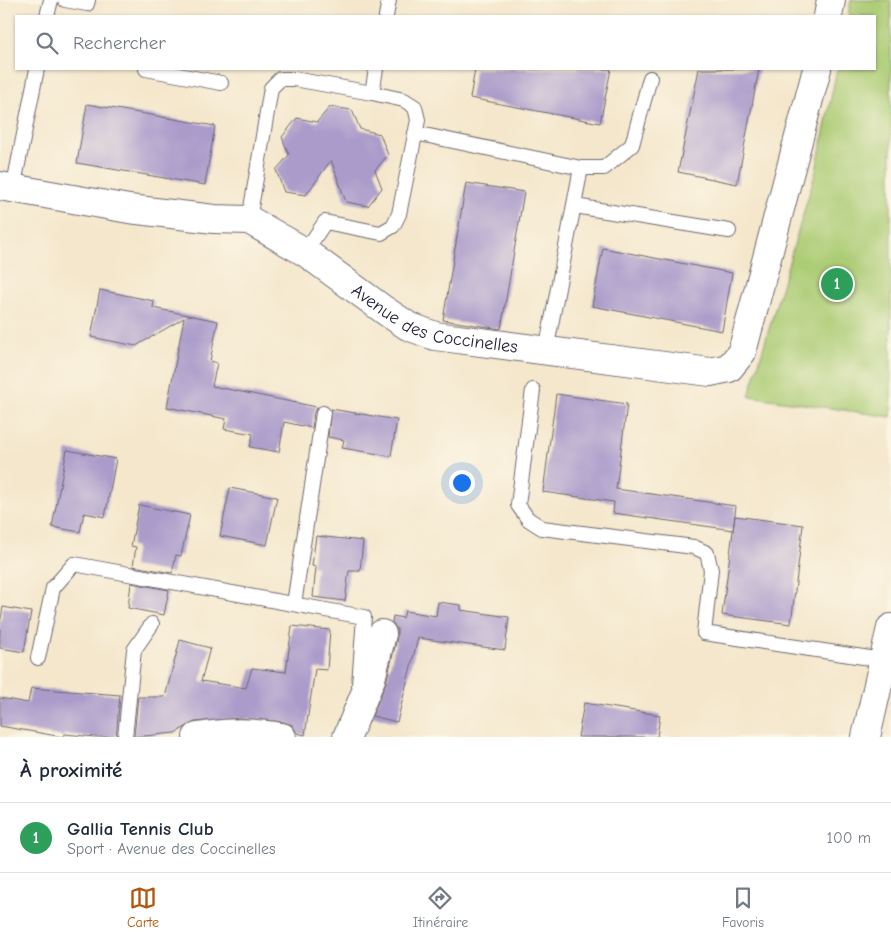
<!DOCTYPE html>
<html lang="fr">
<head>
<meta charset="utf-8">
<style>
  :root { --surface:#fff; --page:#f2f2f3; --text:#1f2937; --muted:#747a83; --line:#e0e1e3; --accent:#b45309 }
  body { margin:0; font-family:"Comic Neue",sans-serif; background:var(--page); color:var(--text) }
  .you { position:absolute; left:461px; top:482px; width:18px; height:18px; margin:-12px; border:4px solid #fff; border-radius:50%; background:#1a73e8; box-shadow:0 0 0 8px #1a73e833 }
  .badge { display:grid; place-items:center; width:32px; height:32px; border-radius:50%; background:var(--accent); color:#fff; font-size:16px; font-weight:700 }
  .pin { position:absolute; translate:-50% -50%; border:2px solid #fff; box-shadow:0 1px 5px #0006 }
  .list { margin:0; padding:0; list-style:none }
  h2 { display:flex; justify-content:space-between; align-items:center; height:65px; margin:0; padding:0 20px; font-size:21px }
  h2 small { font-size:16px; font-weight:400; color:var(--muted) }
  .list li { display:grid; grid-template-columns:32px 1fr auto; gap:15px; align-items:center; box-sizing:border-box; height:70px; padding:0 20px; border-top:1px solid var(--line) }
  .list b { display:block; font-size:19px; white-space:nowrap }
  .list p { margin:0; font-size:16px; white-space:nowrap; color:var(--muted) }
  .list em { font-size:16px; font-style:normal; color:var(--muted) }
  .icon { flex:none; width:28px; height:28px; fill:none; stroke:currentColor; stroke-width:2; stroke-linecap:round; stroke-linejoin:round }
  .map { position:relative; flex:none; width:891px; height:737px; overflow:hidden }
  .search { position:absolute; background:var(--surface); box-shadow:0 1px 4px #0004; left:15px; right:15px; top:15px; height:55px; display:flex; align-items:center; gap:12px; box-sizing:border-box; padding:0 18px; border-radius:0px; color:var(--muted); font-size:19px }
  .sheet { height:135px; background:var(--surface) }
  nav { display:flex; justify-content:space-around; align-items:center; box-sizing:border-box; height:70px; border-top:1px solid var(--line); background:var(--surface); font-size:14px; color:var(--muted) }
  nav a { display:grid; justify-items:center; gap:2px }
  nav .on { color:var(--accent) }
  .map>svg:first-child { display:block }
  .grass { fill:#accc74; stroke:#677758 }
  .building { fill:#ab9bcb }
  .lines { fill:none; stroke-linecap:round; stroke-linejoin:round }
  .service-casing { stroke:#6c676e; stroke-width:16 }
  .minor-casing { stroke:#6c676e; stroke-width:30 }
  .tertiary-casing { stroke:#6c676e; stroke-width:30 }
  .service { stroke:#fff; stroke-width:14 }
  .minor { stroke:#fff; stroke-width:28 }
  .tertiary { stroke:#fff; stroke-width:28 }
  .labels { text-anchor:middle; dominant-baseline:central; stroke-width:4; stroke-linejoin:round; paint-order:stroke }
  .street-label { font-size:18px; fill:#22223b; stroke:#fcf5e5 }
</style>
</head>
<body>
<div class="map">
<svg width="891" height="737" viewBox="0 0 891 737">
  <rect width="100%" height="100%" fill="#fcf5e5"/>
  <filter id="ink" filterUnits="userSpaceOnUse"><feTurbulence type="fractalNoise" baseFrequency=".02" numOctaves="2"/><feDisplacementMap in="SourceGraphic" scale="10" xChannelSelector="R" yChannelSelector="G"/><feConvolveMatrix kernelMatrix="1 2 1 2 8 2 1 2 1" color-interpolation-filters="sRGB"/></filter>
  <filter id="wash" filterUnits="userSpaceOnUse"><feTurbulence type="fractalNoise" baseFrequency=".0096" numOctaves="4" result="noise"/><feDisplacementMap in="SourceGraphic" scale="20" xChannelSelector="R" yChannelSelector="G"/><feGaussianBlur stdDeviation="1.12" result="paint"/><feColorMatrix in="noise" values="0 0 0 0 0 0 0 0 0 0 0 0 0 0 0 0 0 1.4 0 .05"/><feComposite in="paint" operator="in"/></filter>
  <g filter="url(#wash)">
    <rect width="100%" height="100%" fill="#f4e7cc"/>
    <path class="grass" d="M 851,0 L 891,0 L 891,417 L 749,396 L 816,171 L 837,69 L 875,69 L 875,16 L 848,16 Z"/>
    <g id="blocks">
      <path class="building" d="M 475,69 L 611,69 L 600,123 L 470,98 Z
        M 699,69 L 759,69 L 737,184 L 678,172 Z
        M 87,104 L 215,126 L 205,185 L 77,163 Z
        M 330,107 L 352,110 L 360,129 L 380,134 L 388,155 L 375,170 L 382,188 L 368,206 L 346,202 L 331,160 L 306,195 L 284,192 L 276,170 L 289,155 L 282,137 L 297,118 L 317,122 Z
        M 466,183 L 524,192 L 501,329 L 443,320 Z
        M 603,248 L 732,273 L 722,331 L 592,306 Z
        M 100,290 L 154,301 L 153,308 L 218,321 L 210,361 L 217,363 L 212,386 L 317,407 L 314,412 L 312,428 L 284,422 L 279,452 L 250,447 L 253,434 L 224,429 L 226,419 L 167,407 L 184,318 L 136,346 L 91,337 Z
        M 556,394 L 627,404 L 616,489 L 736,506 L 733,530 L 613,513 L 614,502 L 543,492 Z
        M 331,409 L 397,420 L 391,456 L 342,448 L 344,440 L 328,437 Z
        M 67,450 L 116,459 L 105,517 L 84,513 L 80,532 L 52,527 Z
        M 230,488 L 277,497 L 267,545 L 220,536 Z
        M 139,505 L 190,515 L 181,556 L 176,555 L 172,573 L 133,566 L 136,547 L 131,546 Z
        M 735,516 L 803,525 L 791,624 L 722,615 Z
        M 316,536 L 363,541 L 360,571 L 349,571 L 345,601 L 313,597 L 316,567 L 312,566 Z
        M 131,583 L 169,590 L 164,615 L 128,608 Z
        M 438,602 L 461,605 L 461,610 L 509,617 L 505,650 L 418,638 L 397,722 L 372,716 L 386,683 L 397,638 L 397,629 L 392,622 L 393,616 L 403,618 L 405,611 L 436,616 Z
        M 3,607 L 31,612 L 24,652 L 0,648 L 0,624 Z
        M 292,626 L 330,630 L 327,670 L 315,669 L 305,735 L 297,733 L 292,725 L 284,722 L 240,718 L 195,722 L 175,733 L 134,737 L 138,697 L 165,697 L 180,640 L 210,648 L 201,681 L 246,688 L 252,668 L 286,672 Z
        M 31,688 L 120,695 L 116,737 L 95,737 L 65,734 L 63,737 L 0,726 L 0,698 L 28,703 Z
        M 584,703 L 660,715 L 657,737 L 578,737 Z"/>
    </g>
  </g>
  <g filter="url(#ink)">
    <use href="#blocks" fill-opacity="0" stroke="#6c676e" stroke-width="1"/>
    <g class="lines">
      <defs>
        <path id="service" d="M 65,0 L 87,4 L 88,0
          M 47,16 L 51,0
          M 386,16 L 389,0
          M 146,69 L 221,83
          M 372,93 L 376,69
          M 415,133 L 581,168
          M 13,189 L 37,69
          M 575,206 L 729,231
          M 249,220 L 271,88 L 280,79 L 294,79 L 372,93 L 404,100 L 415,107 L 418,120 L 399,214 L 393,226 L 381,233 L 325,222 L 305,252
          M 546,351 L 581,168 L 604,168 L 632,145 L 650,78
          M 533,390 L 518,505 L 528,519 L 542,528 L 694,547 L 707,553 L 711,570 L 704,633 L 883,660
          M 294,604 L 323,413
          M 38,658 L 53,588 L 74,564 L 364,617 L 359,685
          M 125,737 L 134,650 L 152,624"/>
        <g id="minor">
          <path d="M 828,16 L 831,0"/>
          <path id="s1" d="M 0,186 L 129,209 L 214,219 L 249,220 L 305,252 L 384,310 L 408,326 L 435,336 L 710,372 L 729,368 L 742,352 L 817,69"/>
          <path d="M 197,737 C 230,732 250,732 282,737"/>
          <path d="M 347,737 L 371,679 L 382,634"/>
        </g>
        <path id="tertiary" d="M 866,737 L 891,628"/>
      </defs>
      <use href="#service" class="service-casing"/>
      <use href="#minor" class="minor-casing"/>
      <use href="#tertiary" class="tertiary-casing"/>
      <use href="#service" class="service"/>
      <use href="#minor" class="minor"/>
      <use href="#tertiary" class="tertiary"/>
    </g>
  </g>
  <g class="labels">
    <g class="street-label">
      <text stroke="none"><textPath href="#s1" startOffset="466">Avenue des Coccinelles</textPath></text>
    </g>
  </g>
</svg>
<div class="you"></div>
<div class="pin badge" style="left:837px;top:284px;background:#2e9e5b">1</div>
<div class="search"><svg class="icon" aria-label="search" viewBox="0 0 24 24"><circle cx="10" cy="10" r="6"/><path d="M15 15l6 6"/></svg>Rechercher</div>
</div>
<section class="sheet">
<h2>À proximité<small></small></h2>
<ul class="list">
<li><span class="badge" style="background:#2e9e5b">1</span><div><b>Gallia Tennis Club</b><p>Sport · Avenue des Coccinelles</p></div><em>100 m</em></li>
</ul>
</section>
<nav>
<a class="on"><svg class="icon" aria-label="map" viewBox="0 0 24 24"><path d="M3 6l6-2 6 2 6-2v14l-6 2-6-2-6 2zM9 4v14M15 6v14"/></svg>Carte</a>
<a><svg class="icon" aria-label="directions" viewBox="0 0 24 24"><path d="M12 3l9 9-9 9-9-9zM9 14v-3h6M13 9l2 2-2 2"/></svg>Itinéraire</a>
<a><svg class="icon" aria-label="saved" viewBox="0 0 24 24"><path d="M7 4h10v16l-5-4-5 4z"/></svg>Favoris</a>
</nav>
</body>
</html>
